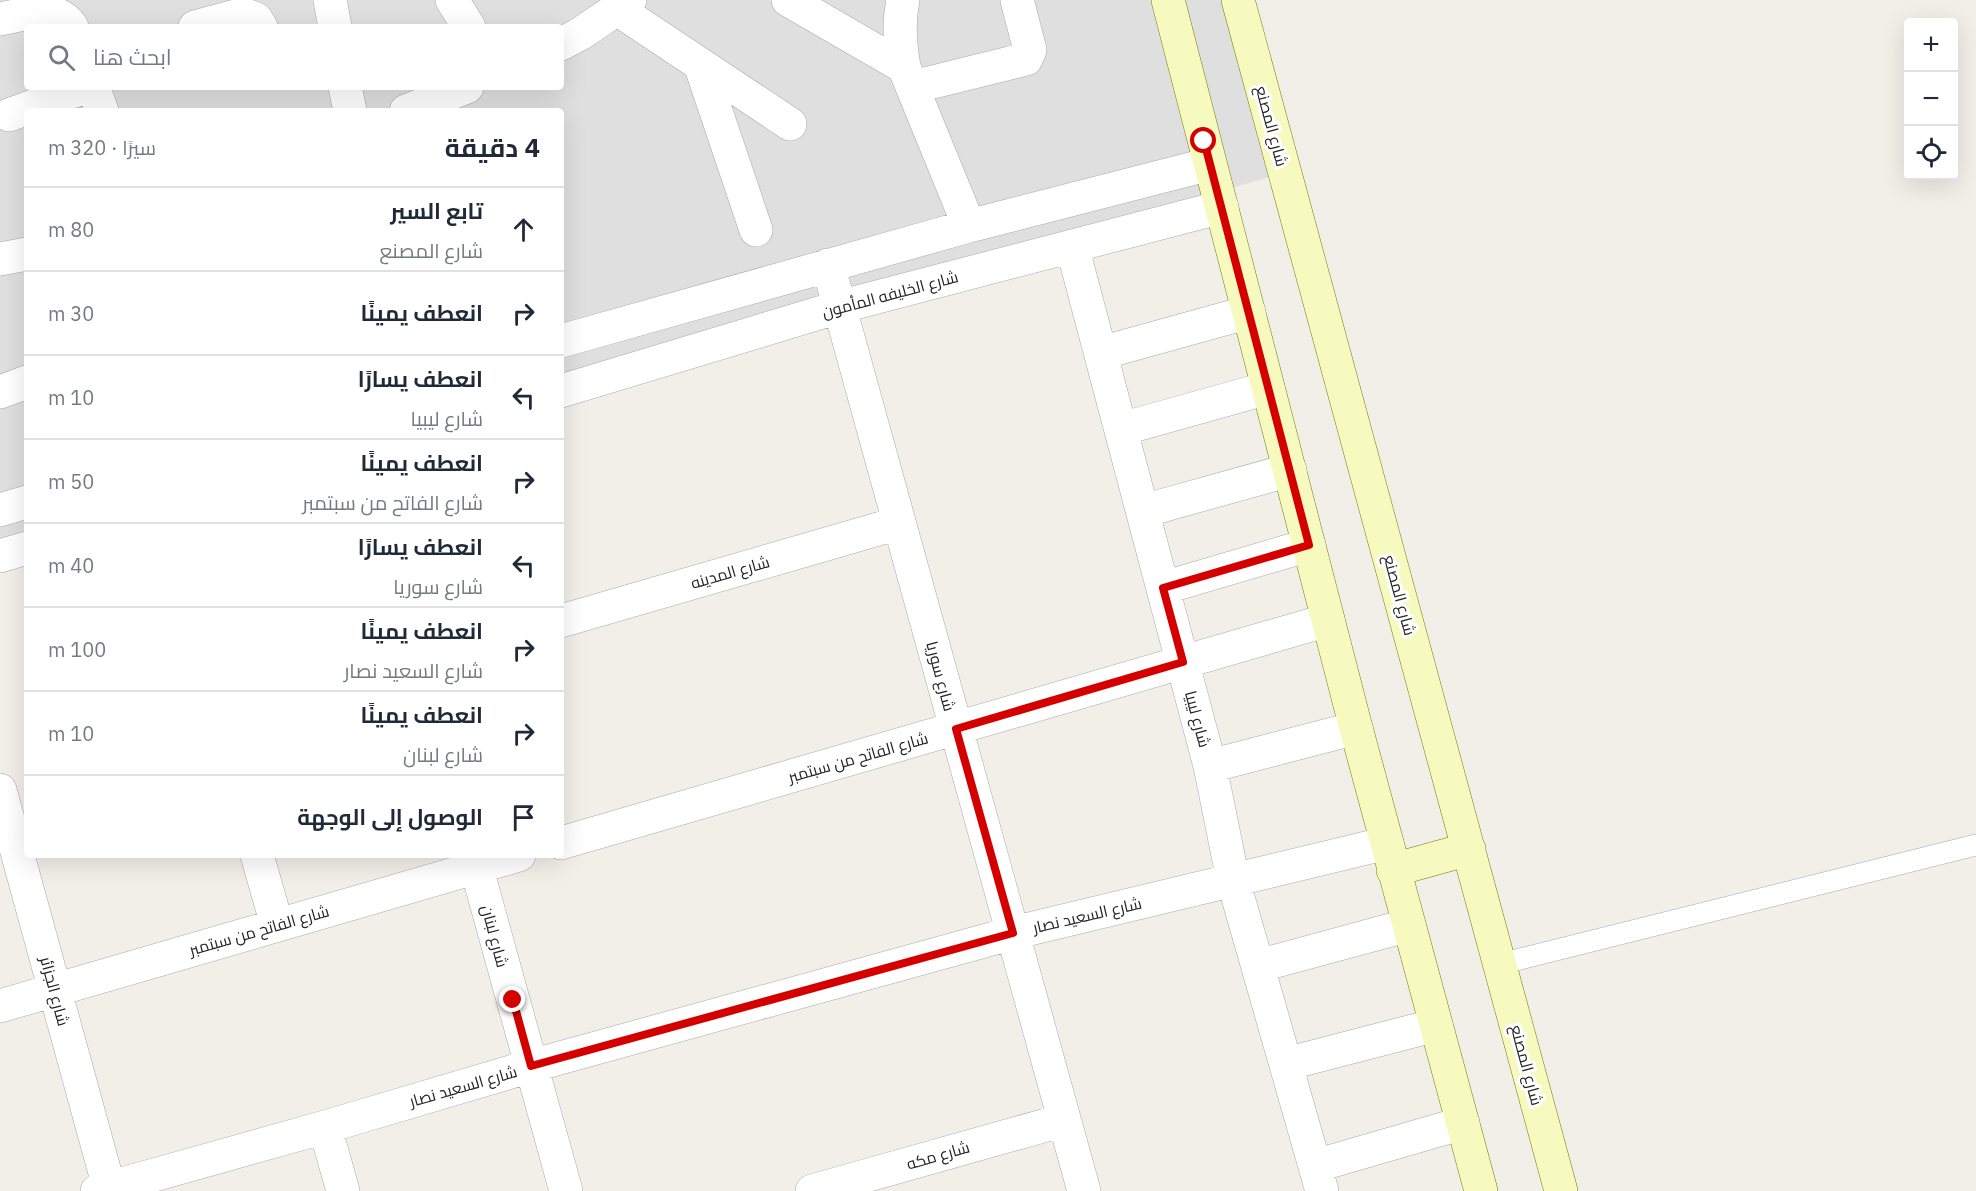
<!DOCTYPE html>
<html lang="ar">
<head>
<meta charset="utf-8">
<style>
  :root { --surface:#fff; --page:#f2f2f3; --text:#1f2937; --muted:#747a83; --line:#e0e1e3 }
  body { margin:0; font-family:"IBM Plex Sans",Cairo,sans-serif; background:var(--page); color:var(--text); direction:rtl }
  .controls { position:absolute; right:18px; top:18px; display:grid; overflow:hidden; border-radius:6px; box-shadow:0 6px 24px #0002 }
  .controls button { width:54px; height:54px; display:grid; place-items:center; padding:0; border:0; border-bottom:2px solid var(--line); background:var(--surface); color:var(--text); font:30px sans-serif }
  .stop { position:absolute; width:18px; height:18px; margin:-14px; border:4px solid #d40000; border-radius:50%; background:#fff }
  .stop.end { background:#d40000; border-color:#fff; box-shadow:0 2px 6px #0008 }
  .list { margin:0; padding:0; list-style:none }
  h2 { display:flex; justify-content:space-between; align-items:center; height:78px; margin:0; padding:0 24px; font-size:26px }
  h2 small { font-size:20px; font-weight:400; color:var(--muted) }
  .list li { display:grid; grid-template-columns:39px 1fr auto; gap:18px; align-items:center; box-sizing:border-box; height:84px; padding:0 24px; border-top:2px solid var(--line) }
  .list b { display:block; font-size:22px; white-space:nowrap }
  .list p { margin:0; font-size:20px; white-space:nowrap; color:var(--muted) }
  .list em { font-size:20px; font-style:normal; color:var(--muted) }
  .icon { flex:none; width:33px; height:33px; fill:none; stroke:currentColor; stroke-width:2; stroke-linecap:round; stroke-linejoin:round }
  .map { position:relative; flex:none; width:1976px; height:1191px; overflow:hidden; direction:ltr }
  .search { position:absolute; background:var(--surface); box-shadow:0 6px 24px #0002; left:24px; top:24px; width:540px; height:66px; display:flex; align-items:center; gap:15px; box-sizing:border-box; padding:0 21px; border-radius:6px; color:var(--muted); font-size:22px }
  .panel { position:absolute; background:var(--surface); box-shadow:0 6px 24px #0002; left:24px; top:108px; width:540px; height:750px; border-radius:6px; direction:rtl }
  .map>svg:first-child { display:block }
  .residential { fill:#e0dfdf; fill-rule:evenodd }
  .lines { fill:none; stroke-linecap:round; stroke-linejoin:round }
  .lane-casing { stroke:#a9a9a9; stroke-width:22 }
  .street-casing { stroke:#a9a9a9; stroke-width:34 }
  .secondary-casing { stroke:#707d05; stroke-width:34 }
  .lane { stroke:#fff; stroke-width:21 }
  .street { stroke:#fff; stroke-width:33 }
  .secondary { stroke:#f7fabf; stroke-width:33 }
  .route { stroke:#d40000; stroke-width:8 }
  .labels { text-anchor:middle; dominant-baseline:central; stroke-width:6; stroke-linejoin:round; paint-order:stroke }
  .street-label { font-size:16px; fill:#222; stroke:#fff }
</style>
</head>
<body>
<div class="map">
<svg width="1976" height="1191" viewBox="0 0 1976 1191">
  <rect width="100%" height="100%" fill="#f2efe9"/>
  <path class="residential" d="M 0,0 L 1223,0 L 1273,176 L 561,383 L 561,111 L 27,111 L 27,538 L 0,546 ZM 27,27 L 561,27 L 561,87 L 27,87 Z"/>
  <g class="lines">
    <defs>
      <path id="lane" d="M 1500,964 L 1976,845"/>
      <path id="street" d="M 330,0 L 335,27
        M 452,0 L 469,27
        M 788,0 L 904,67
        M 903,0 C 898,23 900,44 904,67 L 969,226
        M 617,9 L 790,124
        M 0,19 C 25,15 55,2 72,27
        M 195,27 L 243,14 L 256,19 L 261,27
        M 561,44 L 580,34 L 630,0
        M 700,64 L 756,230
        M 93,87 L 102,111
        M 345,87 L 350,111
        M 913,87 L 1026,59 L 1030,50 L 1017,0
        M 406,111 L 467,87
        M 9,115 L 85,87
        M 1072,246 L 1210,766 L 1233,880 L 1322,1191
        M 0,259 L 27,254
        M 828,265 L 1084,1191
        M 561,341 L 969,226 L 1210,164
        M 1101,353 L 1249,312
        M 561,391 L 839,307 L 1222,207
        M 0,392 L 27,382
        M 1121,429 L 1268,388
        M 0,510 L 27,502
        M 1143,511 L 1290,470
        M 0,556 L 27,548
        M 1163,588 L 1309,545
        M 561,621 L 899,523
        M 1210,766 L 1356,728
        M 0,790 L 110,1191
        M 561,843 L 1328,620
        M 257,855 L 277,925
        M 473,855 L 566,1191
        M 1258,966 L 1409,925
        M 0,1006 L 519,855
        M 1286,1064 L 1436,1025
        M 325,1127 L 343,1191
        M 1315,1166 L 1463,1123
        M 97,1191 L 325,1127 L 531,1066 L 1013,933 L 1387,843
        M 812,1191 L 1064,1120"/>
      <path id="secondary" d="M 1168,0 L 1356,728 L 1481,1191
        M 1238,0 L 1561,1191
        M 1393,870 L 1469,849"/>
    </defs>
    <use href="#lane" class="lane-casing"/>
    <use href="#street" class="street-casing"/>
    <use href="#secondary" class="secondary-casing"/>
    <use href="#lane" class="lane"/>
    <use href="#street" class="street"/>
    <use href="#secondary" class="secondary"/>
  </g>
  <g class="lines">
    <path class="route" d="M 513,1000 L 531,1066 L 1013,933 L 956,729 L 1183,662 L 1163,588 L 1309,545 L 1204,141"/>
  </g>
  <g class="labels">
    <g class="street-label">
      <text transform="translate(1272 126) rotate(75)">شارع المصنع</text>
      <text transform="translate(890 294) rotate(-15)">شارع الخليفه المأمون</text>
      <text transform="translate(730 572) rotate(-16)">شارع المدينه</text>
      <text transform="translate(1400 595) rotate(75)">شارع المصنع</text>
      <text transform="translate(941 676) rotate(75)">شارع سوريا</text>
      <text transform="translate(1198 719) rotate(75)">شارع ليبيا</text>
      <text transform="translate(858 757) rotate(-16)">شارع الفاتح من سبتمبر</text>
      <text transform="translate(1087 915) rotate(-13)">شارع السعيد نصار</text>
      <text transform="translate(259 930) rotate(-16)">شارع الفاتح من سبتمبر</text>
      <text transform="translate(495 936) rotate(75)">شارع لبنان</text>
      <text transform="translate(55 991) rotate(75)">شارع الجزائر</text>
      <text transform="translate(1527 1065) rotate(75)">شارع المصنع</text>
      <text transform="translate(463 1086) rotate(-16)">شارع السعيد نصار</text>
      <text transform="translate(938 1155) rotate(-16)">شارع مكه</text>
    </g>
  </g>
</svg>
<div class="controls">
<button>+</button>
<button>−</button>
<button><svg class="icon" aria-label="locate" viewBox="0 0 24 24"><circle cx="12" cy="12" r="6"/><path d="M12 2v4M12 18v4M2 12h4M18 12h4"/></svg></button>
</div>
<div class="stop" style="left:1204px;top:141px"></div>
<div class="stop end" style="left:513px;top:1000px"></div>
<div class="search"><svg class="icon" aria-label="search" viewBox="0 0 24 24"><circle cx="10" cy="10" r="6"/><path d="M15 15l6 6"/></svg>ابحث هنا</div>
<section class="panel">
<h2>4 دقيقة<small>سيرًا · 320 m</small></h2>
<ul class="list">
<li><svg class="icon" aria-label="ahead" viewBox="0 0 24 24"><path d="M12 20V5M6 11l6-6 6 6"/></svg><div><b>تابع السير</b><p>شارع المصنع</p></div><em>80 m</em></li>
<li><svg class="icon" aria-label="right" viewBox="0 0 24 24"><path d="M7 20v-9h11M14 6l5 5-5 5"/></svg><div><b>انعطف يمينًا</b></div><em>30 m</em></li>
<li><svg class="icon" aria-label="left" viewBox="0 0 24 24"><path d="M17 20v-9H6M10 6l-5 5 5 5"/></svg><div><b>انعطف يسارًا</b><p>شارع ليبيا</p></div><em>10 m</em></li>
<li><svg class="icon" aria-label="right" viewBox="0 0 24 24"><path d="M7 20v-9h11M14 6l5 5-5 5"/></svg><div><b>انعطف يمينًا</b><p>شارع الفاتح من سبتمبر</p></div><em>50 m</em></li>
<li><svg class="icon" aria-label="left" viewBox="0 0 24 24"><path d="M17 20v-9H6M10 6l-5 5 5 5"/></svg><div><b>انعطف يسارًا</b><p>شارع سوريا</p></div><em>40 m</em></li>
<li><svg class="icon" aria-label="right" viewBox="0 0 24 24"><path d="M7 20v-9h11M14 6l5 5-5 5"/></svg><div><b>انعطف يمينًا</b><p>شارع السعيد نصار</p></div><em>100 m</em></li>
<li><svg class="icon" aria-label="right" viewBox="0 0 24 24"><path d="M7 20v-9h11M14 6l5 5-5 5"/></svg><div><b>انعطف يمينًا</b><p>شارع لبنان</p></div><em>10 m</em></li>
<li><svg class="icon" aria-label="arrive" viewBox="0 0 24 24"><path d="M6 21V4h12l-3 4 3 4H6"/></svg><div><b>الوصول إلى الوجهة</b></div></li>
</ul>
</section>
</div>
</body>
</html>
